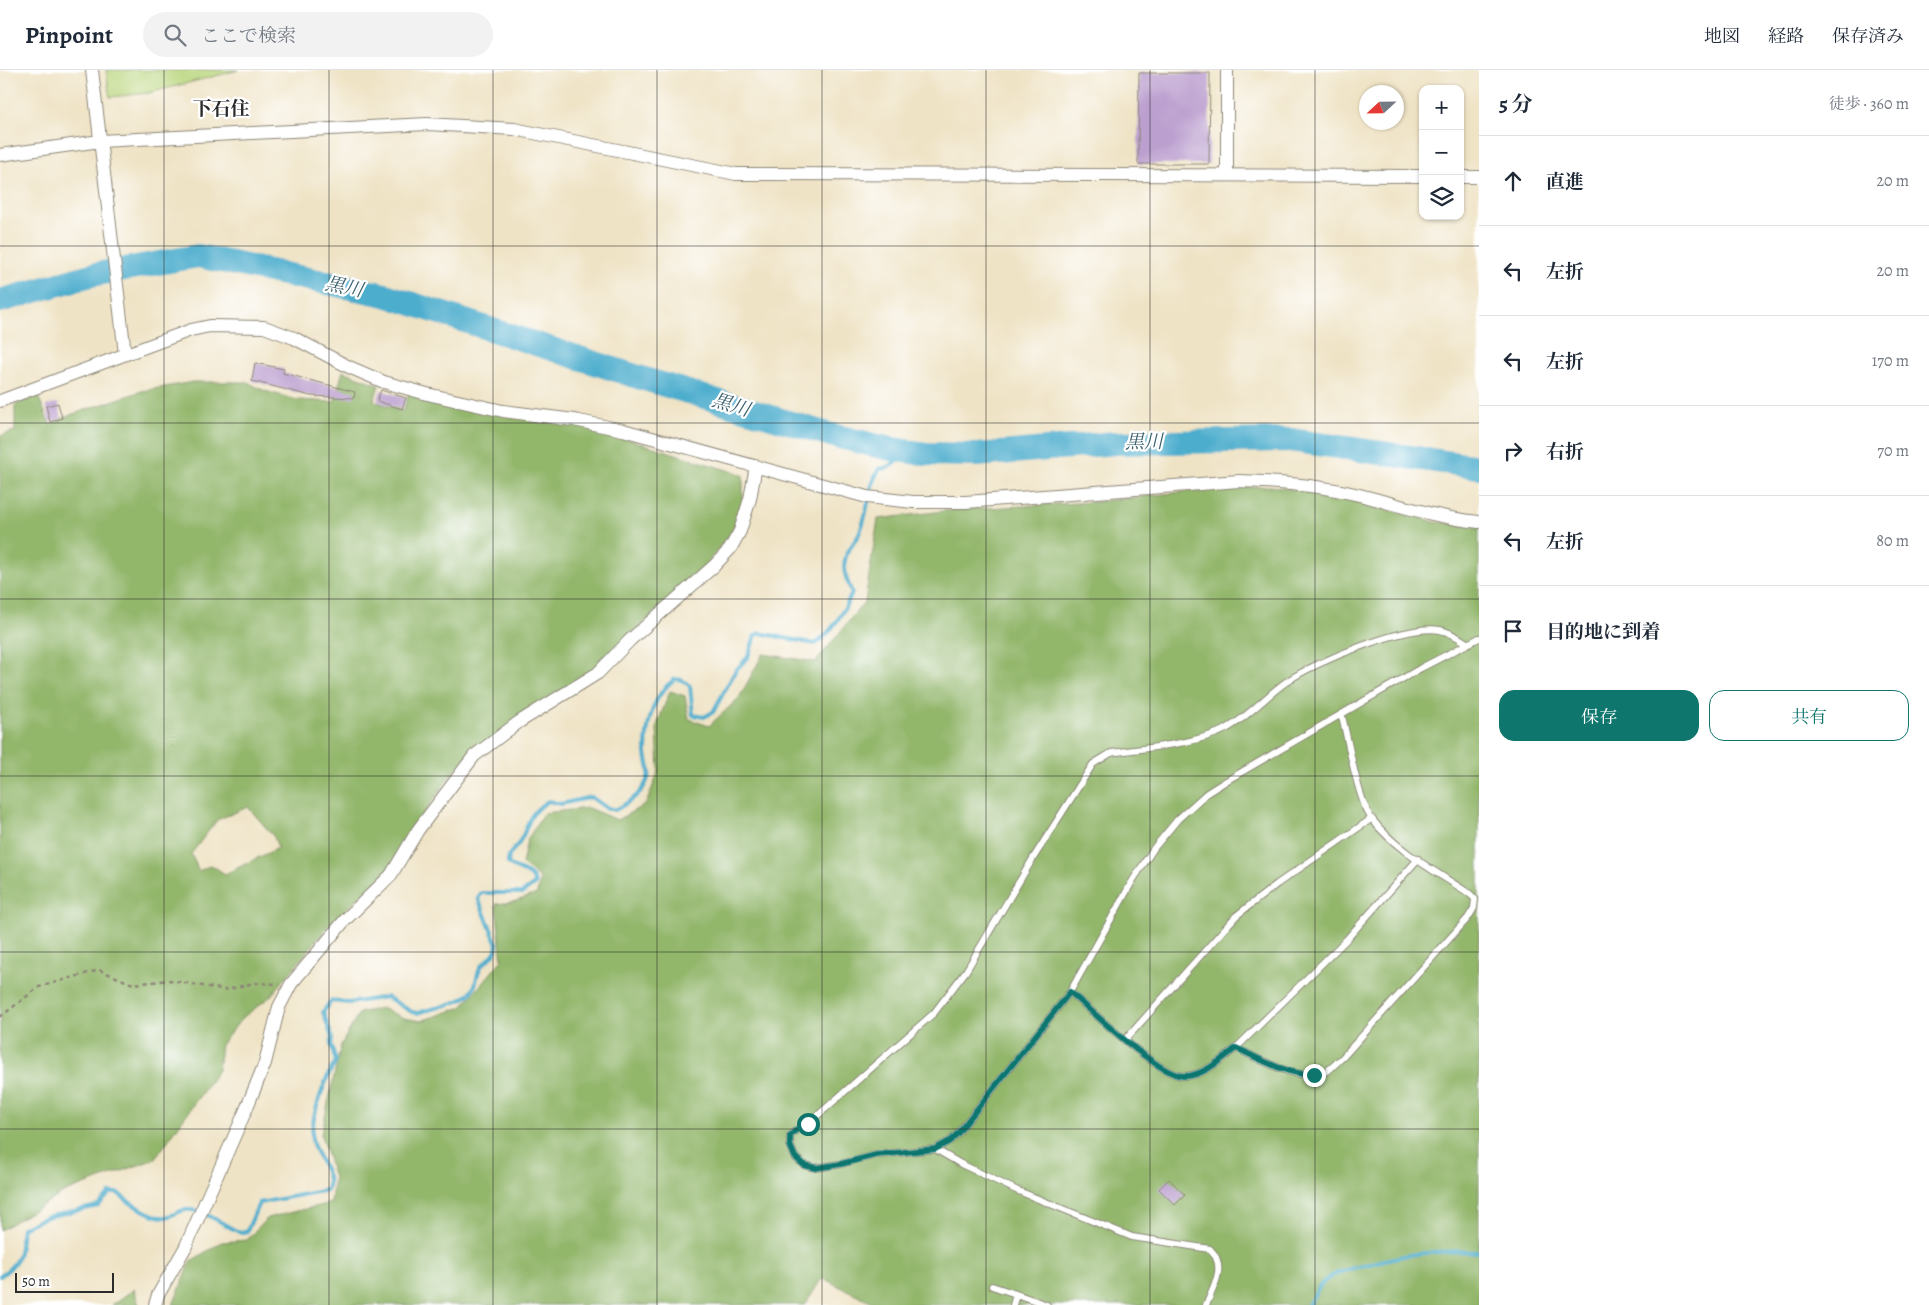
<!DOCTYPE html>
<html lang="ja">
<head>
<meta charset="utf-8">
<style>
  :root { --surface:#fff; --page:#f2f2f3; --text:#1f2937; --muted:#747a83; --line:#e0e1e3; --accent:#0f766e }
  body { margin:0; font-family:Alegreya,"Noto Serif JP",serif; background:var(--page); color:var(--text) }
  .controls { position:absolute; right:15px; top:15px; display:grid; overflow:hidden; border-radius:10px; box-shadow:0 1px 4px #0004 }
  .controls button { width:45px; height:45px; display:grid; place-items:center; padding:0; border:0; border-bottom:1px solid var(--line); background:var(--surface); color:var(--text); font:25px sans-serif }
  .compass { position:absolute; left:1359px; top:15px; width:45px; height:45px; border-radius:50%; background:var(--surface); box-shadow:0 1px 4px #0004; rotate:248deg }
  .scale { position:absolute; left:15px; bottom:12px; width:99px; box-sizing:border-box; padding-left:5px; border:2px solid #2b2b2b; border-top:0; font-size:14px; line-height:18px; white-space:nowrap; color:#2b2b2b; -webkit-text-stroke:4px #fff; paint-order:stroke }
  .stop { position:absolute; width:15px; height:15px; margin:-11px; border:4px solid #0f766e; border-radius:50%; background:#fff }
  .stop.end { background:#0f766e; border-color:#fff; box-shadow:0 1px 5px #0008 }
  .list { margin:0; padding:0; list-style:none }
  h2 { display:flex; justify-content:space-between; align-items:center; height:65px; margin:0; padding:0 20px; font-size:21px }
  h2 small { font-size:16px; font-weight:400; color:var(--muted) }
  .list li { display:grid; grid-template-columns:32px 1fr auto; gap:15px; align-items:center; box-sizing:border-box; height:90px; padding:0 20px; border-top:1px solid var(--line) }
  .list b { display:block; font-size:19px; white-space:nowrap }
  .list em { font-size:16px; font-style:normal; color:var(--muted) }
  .actions { display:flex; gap:10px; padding:15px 20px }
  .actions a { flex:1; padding:11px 0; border:1px solid var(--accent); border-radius:15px; text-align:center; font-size:18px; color:var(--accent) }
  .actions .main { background:var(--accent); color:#fff }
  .icon { flex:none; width:28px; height:28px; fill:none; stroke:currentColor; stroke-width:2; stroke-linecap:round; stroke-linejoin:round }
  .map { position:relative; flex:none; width:1479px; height:1235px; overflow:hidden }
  header { display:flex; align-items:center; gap:30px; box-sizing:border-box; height:70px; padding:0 25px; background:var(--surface); border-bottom:1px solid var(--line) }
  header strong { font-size:24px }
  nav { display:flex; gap:28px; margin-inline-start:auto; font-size:18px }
  .search { width:350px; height:45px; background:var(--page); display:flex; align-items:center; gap:12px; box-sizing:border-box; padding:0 18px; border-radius:28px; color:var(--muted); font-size:19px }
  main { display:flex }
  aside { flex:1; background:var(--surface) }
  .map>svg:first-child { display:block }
  .green { fill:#b9d57b; stroke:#728053 }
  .forest { fill:#92b66b; stroke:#5e704b; fill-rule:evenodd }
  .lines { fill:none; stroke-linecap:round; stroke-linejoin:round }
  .stream { stroke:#4eadcd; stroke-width:4 }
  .river { stroke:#4eadcd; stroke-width:24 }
  .building { fill:#bb9fcf }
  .lane-casing { stroke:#8d8778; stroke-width:8 }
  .street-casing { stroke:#8d8778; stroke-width:14 }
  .path { stroke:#8d8778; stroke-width:2.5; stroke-dasharray:4 4; stroke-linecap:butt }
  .lane { stroke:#fff; stroke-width:6 }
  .street { stroke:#fff; stroke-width:12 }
  .route { stroke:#0f766e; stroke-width:6 }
  .grid { fill:none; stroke:#2b2b2b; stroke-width:1; stroke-opacity:0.55 }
  .labels { text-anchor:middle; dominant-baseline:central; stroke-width:4.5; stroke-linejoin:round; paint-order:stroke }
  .neighbourhood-label { font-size:19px; font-weight:bold; fill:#2b2b2b; stroke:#fff }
  .water-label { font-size:19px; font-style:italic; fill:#395f6c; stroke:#fff }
</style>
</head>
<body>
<header>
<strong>Pinpoint</strong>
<div class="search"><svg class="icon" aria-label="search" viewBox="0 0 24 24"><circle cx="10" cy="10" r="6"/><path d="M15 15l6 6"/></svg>ここで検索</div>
<nav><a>地図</a><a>経路</a><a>保存済み</a></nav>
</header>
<main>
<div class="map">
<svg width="1479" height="1235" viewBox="0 0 1479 1235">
  <rect width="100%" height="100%" fill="#fff"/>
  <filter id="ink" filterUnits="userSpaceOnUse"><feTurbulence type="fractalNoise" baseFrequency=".02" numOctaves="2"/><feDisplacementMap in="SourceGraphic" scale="10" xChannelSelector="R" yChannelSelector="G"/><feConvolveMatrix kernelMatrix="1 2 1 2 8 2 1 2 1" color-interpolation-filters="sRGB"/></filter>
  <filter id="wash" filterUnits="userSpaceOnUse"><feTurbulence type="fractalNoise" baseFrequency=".0096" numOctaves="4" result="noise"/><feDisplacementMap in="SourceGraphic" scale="20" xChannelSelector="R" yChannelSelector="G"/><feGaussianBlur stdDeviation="1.12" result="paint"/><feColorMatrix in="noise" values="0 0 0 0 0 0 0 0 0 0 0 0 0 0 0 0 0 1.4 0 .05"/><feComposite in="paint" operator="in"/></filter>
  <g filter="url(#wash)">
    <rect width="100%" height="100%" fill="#efe3c5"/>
    <path class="green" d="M 106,0 L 239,0 L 149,23 L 110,27 Z"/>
    <path class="forest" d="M 343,301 L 379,315 L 374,331 L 403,341 L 409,323 L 586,356 L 743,405 L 743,433 L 733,460 L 706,495 L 594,599 L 470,684 L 450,706 L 415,756 L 386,803 L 329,855 L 270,927 L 242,948 L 221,975 L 218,1000 L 155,1089 L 65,1122 L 0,1160 L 0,366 L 15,361 L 15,335 L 38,326 L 50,355 L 70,345 L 142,321 L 193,312 L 247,312 L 265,321 L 297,330 L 334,332 ZM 248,737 L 274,767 L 278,778 L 225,804 L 211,795 L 199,801 L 191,784 L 217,750 Z
      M 1271,416 L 1335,426 L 1435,452 L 1479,457 L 1479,1235 L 878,1235 L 822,1208 L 805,1235 L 173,1235 L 191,1191 L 222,1172 L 247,1170 L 267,1148 L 331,1133 L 334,1108 L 321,1065 L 341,975 L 359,943 L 381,938 L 404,948 L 421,951 L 462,937 L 502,890 L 496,834 L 513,832 L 537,824 L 540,808 L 522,794 L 527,770 L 544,743 L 588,738 L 617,750 L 646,734 L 659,700 L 657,655 L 670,621 L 685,626 L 689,649 L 709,656 L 739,628 L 763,584 L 816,592 L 865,531 L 878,449 L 952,440 L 1095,432 L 1207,419 Z
      M 134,1219 L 139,1235 L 112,1235 Z"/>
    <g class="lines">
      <path class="stream" d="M 0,1206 C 22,1191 19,1183 22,1158 L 46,1147 L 98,1136 L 110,1123 L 118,1123 C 126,1131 154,1149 166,1147 C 176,1145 181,1138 192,1140 C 210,1143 225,1156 241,1163 L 247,1161 L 259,1133 L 327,1120 C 334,1103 314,1087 312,1069 C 311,1051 320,1025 327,1008 C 329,1002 333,998 336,991 L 331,975 L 332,967 L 323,942 L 331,931 L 349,933 L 387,927 L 412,942 L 418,943 C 434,937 462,935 472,921 C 478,913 476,901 482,895 C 490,887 496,886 497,874 L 478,828 L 481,823 L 522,823 L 535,814 C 533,800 516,802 508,793 L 509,785 C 512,781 516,777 519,773 C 531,753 525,746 548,731 L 561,734 L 591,727 L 605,737 L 615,740 C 630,732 645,722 649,705 C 650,698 646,689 646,682 C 646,656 652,625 675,609 L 682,610 L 690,616 L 693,645 L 704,647 L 713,642 L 736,600 L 748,587 L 755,566 L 760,563 L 815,574 C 831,564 845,540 852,523 C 848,512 842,502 845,490 C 846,481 854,473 858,466 C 869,445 867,419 879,399 L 889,397 L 908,381
        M 1308,1235 C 1315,1224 1320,1212 1332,1206 C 1342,1200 1354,1198 1365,1195 C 1402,1184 1440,1179 1479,1182"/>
      <path class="river" d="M 0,231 L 91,205 L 198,186 L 385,225 L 638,307 L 831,365 L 891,379 L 926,384 L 977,385 L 1116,373 L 1290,370 L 1479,397"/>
    </g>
    <g id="blocks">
      <path class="building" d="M 1139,3 L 1210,3 L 1209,94 L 1138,94 Z
        M 255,293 L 284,299 L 283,303 L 355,322 L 354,328 L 311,326 L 252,311 Z
        M 381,320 L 406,328 L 402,339 L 377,331 Z
        M 58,333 L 62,348 L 50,352 L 46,336 Z
        M 1169,1109 L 1185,1125 L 1175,1135 L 1159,1119 Z"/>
    </g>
  </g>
  <g filter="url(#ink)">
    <use href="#blocks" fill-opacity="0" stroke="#8d8778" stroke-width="1"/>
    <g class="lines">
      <defs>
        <path id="lane" d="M 1070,922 C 1091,940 1158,1005 1183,1006 C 1202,1007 1222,989 1236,978 C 1259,989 1300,1013 1325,1002 C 1331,999 1337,992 1343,987 L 1468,848 L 1474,838 L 1475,829 L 1470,824 C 1437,802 1396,781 1372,749 C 1358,732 1348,669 1342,646
          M 1126,969 L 1236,846 L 1277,814 L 1371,749
          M 1236,978 L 1346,870 L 1418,789
          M 935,1079 L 950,1071 L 958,1063 L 1070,922 L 1133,810 L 1154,778 L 1178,749 L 1207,723 L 1226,711 L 1421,598 L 1479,568
          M 992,1216 L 1016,1224
          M 1013,1235 L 1016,1224 L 1047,1235
          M 1206,1235 C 1214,1216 1227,1196 1210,1179 L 1132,1167 L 1016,1120 L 961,1094 L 935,1079 L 876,1085 L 841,1094 L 816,1098 L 804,1095 L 795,1087 L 790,1075 L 790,1066 L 796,1060 L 808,1054 L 934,943 L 966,901 L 1032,790 L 1093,694 L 1111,683 C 1145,678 1197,674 1226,659 C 1248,647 1266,626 1286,612 C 1314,592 1407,554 1440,560 C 1450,562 1458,567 1467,573"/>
        <path id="street" d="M 92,0 L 125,284
          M 1227,0 L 1227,105
          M 0,85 L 100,71 L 427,54 L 514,59 L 736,104 L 1423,106
          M 1460,107 L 1479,107
          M 0,331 L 191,260 L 210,256 L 264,257 L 294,268 L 349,297 L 384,312 L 427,324 L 503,341 L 574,350 L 623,360 L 867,427 L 913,432 L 966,432 L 1239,411 C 1283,412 1328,416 1371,428 C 1408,438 1441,448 1479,452
          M 155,1235 L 158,1225 L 185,1178 L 245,1042 L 265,993 L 279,937 L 291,914 L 345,850 L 391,805 L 418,760 L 474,686 L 519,652 L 598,603 L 630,570 L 714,496 L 730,479 L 740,461 L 750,429 L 756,396"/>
      </defs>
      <use href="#lane" class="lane-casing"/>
      <use href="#street" class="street-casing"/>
      <path class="path" d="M 0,947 L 39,917 L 99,900 L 133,914 L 170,910 L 225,920 L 254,913 L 279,914"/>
      <use href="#lane" class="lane"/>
      <use href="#street" class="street"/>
    </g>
  </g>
  <g class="lines" filter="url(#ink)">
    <path class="route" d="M 808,1054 L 796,1060 L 790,1066 L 790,1075 L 795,1087 L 804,1095 L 816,1098 L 841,1094 L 876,1085 L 935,1079 L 950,1071 L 958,1063 L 1070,922 C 1091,940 1158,1005 1183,1006 C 1202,1007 1222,989 1236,978 C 1260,989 1287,1005 1314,1005"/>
  </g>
  <path class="grid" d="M 164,0 L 164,1235M 329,0 L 329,1235M 493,0 L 493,1235M 657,0 L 657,1235M 822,0 L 822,1235M 986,0 L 986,1235M 1150,0 L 1150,1235M 1315,0 L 1315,1235M 0,176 L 1479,176M 0,353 L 1479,353M 0,529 L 1479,529M 0,706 L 1479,706M 0,882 L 1479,882M 0,1059 L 1479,1059"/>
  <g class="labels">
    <g class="neighbourhood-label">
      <text x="221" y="39">下石住</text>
    </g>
    <g class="water-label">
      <text transform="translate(344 217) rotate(12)">黒川</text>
      <text transform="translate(731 335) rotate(17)">黒川</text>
      <text transform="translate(1144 372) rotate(-1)">黒川</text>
    </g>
  </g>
</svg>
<div class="controls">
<button>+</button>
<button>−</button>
<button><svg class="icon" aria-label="layers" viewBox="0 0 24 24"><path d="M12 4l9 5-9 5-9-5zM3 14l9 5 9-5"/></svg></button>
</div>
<svg class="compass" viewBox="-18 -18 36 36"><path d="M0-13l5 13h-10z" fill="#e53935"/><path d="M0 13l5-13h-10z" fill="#747a83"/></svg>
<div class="scale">50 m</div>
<div class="stop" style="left:808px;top:1054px"></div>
<div class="stop end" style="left:1314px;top:1005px"></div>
</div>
<aside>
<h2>5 分<small>徒歩 · 360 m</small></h2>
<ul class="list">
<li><svg class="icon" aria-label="ahead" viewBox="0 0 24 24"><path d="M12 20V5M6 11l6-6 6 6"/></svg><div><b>直進</b></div><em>20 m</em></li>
<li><svg class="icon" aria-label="left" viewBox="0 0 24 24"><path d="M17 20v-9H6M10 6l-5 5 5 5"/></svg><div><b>左折</b></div><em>20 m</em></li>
<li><svg class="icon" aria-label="left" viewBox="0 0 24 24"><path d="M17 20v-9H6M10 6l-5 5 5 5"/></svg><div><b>左折</b></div><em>170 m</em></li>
<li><svg class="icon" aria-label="right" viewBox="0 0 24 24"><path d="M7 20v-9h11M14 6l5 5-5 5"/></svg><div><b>右折</b></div><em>70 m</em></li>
<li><svg class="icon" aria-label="left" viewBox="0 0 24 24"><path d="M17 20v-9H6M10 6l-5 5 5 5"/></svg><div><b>左折</b></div><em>80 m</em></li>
<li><svg class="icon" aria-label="arrive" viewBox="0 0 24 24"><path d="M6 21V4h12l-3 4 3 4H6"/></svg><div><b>目的地に到着</b></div></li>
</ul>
<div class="actions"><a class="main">保存</a><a>共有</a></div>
</aside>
</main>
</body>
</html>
